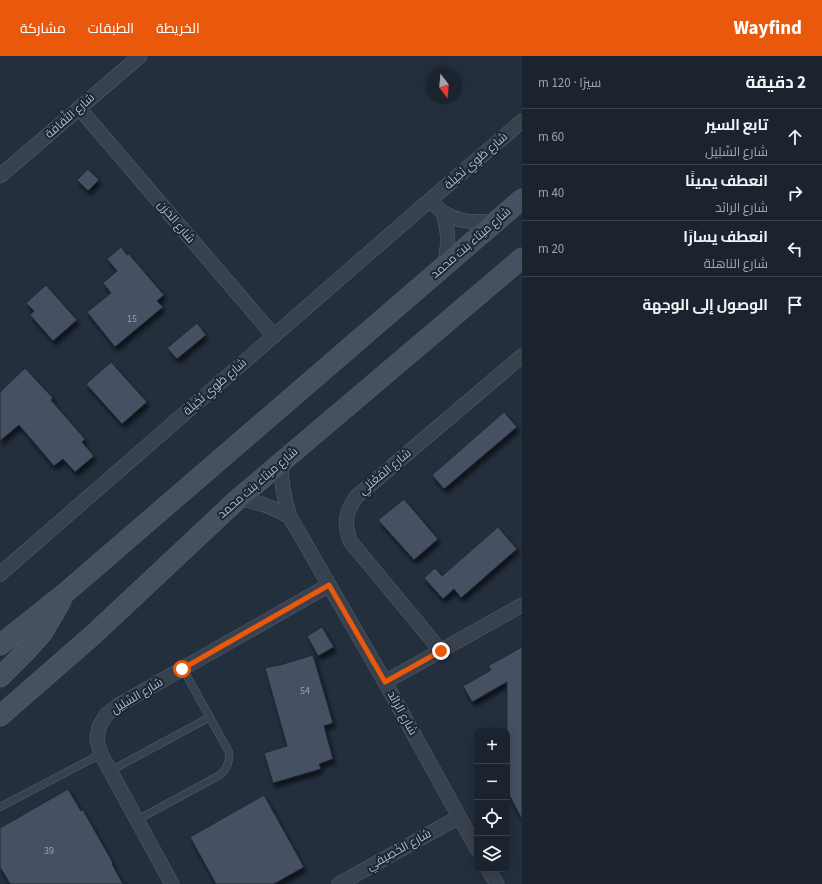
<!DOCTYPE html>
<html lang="ar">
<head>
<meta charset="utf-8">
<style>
  :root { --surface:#1b232e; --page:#282f3a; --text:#f1f3f6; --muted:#a0a4aa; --line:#39404a; --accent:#ea580c }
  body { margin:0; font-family:"Source Sans 3",Cairo,sans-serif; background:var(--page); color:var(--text); direction:rtl }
  .controls { position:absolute; right:12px; bottom:12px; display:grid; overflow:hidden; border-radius:8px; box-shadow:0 2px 10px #0003 }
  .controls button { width:36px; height:36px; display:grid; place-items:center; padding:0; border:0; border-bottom:1px solid var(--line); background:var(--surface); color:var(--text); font:20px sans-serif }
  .compass { position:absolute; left:426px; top:12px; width:36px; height:36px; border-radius:50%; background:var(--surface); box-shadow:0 2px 10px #0003; rotate:164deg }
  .stop { position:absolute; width:12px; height:12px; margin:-9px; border:3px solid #ea580c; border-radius:50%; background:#fff }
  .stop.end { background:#ea580c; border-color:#fff; box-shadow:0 1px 4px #0008 }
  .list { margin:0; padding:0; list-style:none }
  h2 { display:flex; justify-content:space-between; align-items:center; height:52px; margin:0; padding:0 16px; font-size:17px }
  h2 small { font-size:13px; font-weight:400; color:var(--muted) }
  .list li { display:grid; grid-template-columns:26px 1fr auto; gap:12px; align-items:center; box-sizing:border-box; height:56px; padding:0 16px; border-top:1px solid var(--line) }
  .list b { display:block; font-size:15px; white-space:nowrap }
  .list p { margin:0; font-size:13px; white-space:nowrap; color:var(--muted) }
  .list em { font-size:13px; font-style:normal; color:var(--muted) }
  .icon { flex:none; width:22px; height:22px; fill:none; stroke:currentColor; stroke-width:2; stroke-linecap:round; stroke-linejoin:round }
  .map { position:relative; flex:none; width:522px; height:828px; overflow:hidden; direction:ltr }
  header { display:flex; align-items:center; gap:24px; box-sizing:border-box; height:56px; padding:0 20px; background:var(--accent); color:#fff }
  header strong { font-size:19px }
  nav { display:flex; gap:22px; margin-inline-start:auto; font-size:14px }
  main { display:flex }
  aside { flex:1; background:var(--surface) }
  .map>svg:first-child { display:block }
  .building { fill:#455162; stroke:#1f2835; filter:url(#shadow) }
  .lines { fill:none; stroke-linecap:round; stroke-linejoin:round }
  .service-casing { stroke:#565f6c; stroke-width:8 }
  .minor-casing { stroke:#565f6c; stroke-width:15 }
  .secondary-casing { stroke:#565f6c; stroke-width:21 }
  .service { stroke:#38414e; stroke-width:7 }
  .minor { stroke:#38414e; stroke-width:14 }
  .secondary { stroke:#465061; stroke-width:20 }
  .route { stroke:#ea580c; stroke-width:5 }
  .labels { text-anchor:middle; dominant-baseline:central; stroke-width:4; stroke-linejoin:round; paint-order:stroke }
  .number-label { font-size:10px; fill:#98a1af }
  .street-label { font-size:12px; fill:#b4bcc9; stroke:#1d2633 }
</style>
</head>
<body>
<header>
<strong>Wayfind</strong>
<nav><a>الخريطة</a><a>الطبقات</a><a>مشاركة</a></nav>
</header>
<main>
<aside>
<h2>2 دقيقة<small>سيرًا · 120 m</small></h2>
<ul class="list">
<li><svg class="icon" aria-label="ahead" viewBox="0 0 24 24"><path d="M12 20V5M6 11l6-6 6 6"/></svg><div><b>تابع السير</b><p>شارع السِّلِيل</p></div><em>60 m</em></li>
<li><svg class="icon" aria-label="right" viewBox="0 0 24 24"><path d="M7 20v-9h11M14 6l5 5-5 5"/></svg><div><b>انعطف يمينًا</b><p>شارع الرائد</p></div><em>40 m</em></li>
<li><svg class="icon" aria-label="left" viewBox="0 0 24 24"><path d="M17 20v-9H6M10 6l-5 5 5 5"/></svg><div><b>انعطف يسارًا</b><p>شارع الناهلة</p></div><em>20 m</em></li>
<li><svg class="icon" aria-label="arrive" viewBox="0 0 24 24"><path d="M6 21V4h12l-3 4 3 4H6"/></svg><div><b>الوصول إلى الوجهة</b></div></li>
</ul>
</aside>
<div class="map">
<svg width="522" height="828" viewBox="0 0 522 828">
  <defs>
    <filter id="shadow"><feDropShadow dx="2.5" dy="4.5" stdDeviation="2" flood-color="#0009"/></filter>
  </defs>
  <rect width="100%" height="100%" fill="#242f3e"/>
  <path class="building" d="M 88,113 L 99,124 L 88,135 L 77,124 Z
    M 121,191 L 127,199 L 129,198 L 164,239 L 157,245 L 163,251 L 115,291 L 87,256 L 111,237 L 103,227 L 117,215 L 107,203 Z
    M 46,229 L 77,264 L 53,285 L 30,259 L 34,255 L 26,247 Z
    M 197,267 L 206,279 L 177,303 L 167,292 Z
    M 111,306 L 147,346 L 122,368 L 86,328 Z
    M 25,312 L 53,342 L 51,344 L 85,383 L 82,386 L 94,400 L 75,416 L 63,403 L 54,410 L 19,369 L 0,385 L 0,336 Z
    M 504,356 L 517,371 L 444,433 L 432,419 Z
    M 404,443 L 438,483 L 414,504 L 378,464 Z
    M 498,471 L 517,493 L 461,542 L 454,533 L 443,543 L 424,522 L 435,512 L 442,520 Z
    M 322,571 L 334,591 L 318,600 L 307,580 Z
    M 522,591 L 522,763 L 507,735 L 507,626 L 472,646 L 463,630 L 491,614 L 488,610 Z
    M 313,599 L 333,667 L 324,670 L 333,703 L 319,708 L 321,713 L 273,727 L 264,697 L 287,690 L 265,612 L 278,609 L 280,609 Z
    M 68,733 L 81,755 L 83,754 L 113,807 L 112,808 L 123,828 L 10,828 L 0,811 L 0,772 Z
    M 264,739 L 304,811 L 274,828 L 216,828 L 190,781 Z"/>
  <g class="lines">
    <defs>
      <path id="service" d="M 110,715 L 210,661
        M 0,751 L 101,698
        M 137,764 L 220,719 C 228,712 230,705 229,696 L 183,613"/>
      <path id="minor" d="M 79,52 L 274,280
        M 0,120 L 140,0
        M 430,144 C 434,148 439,154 444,157 C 459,167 478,167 496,165
        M 443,157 C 449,177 449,189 444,210
        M 281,407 C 281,425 284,443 290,461 L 385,626 L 477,793
        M 238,443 C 257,445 273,451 290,461
        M 0,518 L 430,144 L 522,65
        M 441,595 L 350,485 C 344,466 345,456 357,440 L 522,300
        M 385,626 L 522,549
        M 488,813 L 497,828
        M 172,828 L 101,698 L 97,684 L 99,671 L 106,659 L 117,650 L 329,529
        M 339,828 L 459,761"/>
      <path id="secondary" d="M 0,589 L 64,538 L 522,143
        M 0,621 L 28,593 L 43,576 L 61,545
        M 0,660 L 94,578 L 238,443 L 522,202"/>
    </defs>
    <use href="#service" class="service-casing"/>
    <use href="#minor" class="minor-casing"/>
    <use href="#secondary" class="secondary-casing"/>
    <use href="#service" class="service"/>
    <use href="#minor" class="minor"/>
    <use href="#secondary" class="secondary"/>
  </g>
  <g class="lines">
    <path class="route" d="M 182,613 L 329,529 L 385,626 L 441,595"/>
  </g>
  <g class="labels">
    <g class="number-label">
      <text x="132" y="263">15</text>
      <text x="305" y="635">54</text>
      <text x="49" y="795">39</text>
    </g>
    <g class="street-label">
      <text transform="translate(70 60) rotate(-41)">شارع الثَّقافة</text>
      <text transform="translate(476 105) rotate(-41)">شارع طَوِي نَخِيلَة</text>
      <text transform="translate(176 166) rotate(50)">شارع الخزن</text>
      <text transform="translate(471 187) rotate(-41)">شارع ميثاء بنت محمد</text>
      <text transform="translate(215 331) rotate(-41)">شارع طَوِي نَخِيلَة</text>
      <text transform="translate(385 416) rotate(-40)">شارع المُعْتَلي</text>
      <text transform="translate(258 427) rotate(-41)">شارع ميثاء بنت محمد</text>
      <text transform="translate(137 640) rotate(-31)">شارع السِّلِيل</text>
      <text transform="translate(402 657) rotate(61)">شارع الرائد</text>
      <text transform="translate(399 794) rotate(-29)">شارع الخْصِيفي</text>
    </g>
  </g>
</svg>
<div class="controls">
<button>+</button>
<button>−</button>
<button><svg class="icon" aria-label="locate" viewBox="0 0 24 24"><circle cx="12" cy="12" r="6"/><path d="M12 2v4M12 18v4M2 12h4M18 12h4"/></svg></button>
<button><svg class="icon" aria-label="layers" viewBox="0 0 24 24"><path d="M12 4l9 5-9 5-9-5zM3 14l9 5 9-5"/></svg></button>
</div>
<svg class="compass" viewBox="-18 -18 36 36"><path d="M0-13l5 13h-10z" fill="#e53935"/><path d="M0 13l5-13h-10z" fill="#a0a4aa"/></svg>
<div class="stop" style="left:182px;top:613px"></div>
<div class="stop end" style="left:441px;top:595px"></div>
</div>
</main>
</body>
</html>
